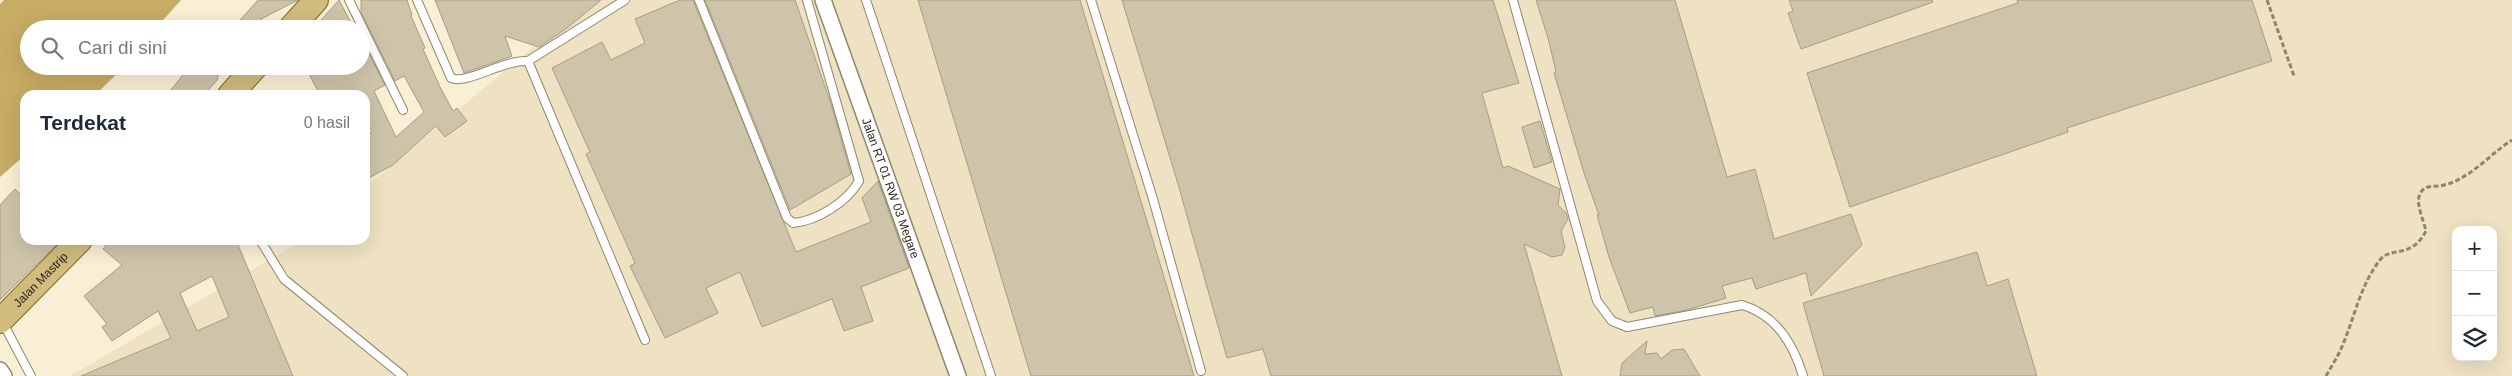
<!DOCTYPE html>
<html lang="id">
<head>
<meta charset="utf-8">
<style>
  :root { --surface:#fff; --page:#f2f2f3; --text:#1f2937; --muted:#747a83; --line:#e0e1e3 }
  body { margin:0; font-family:Helvetica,sans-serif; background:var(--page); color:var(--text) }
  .controls { position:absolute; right:15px; bottom:15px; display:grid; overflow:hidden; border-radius:10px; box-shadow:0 5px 20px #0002 }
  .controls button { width:45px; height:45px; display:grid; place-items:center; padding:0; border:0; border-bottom:1px solid var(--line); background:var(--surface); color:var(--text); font:25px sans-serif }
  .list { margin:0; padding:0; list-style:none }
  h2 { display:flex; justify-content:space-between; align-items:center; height:65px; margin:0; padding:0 20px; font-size:21px }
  h2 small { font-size:16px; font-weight:400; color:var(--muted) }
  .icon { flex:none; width:28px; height:28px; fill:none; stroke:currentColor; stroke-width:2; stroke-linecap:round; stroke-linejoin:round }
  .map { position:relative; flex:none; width:2512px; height:376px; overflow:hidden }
  .search { position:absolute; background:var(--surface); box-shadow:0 5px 20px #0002; left:20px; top:20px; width:350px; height:55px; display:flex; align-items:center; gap:12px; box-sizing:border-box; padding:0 18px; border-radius:28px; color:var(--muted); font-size:19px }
  .panel { position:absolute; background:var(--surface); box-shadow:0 5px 20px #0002; left:20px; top:90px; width:350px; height:155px; border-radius:15px }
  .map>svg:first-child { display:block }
  .built { fill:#efe2c2; fill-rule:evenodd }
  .water { fill:#c7ac63 }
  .building { fill:#cec4aa; stroke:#a79d85; fill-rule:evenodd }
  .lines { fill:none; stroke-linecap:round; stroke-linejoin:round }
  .lane-casing { stroke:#90876f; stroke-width:10 }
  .street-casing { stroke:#90876f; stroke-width:18 }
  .primary-casing { stroke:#806822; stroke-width:26 }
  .path { stroke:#8c8573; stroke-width:3; stroke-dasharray:5 2.5; stroke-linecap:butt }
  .lane { stroke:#fff; stroke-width:8 }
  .street { stroke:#fff; stroke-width:15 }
  .primary { stroke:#d1bc7e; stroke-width:24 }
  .labels { text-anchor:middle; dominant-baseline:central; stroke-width:4; stroke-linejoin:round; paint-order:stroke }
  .street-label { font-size:12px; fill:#231f16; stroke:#fffdf7 }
</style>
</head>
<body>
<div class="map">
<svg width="2512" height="376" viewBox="0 0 2512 376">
  <rect width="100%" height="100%" fill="#f9efd4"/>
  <path class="built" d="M 589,0 L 2512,0 L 2512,376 L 70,376 L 303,240 L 365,240 L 365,188 ZM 2456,230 L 2493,230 L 2493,357 L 2456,357 Z"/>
  <path class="water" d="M 4,0 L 181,0 L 155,29 L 29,29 L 29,66 L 125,66 L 95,95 L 25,95 L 25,155 L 0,177 L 0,4 Z"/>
  <path class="building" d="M 258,0 L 298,0 L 261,19 L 265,29 L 232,29 Z
    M 339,0 L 351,23 L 341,29 L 313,29 Z
    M 361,0 L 407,0 L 412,15 L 411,16 L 425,48 L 423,49 L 440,87 L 453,111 L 457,108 L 467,121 L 445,137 L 436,126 L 393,165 L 365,180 L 365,136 L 372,132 L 365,117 L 365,95 L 320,95 L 305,66 L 361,66 L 361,38 L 385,85 L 374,91 L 396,137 L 424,112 L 404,76 L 395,81 L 361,12 Z
    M 435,0 L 601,0 L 567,28 L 539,47 L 505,36 L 512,56 L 464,73 Z
    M 680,0 L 693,0 L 796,252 L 871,222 L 862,198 L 878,181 L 909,268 L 861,287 L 873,321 L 844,331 L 832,299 L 762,327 L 740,272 L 706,288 L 718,313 L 665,338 L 630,266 L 635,263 L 586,154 L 590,152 L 552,68 L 602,42 L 611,60 L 645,43 L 635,19 Z
    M 705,0 L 795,0 L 832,107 L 851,174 L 790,210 Z
    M 918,0 L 1080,0 L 1194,376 L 1031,376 Z
    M 1122,0 L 1493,0 L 1519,83 L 1482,93 L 1503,168 L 1508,166 L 1560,189 L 1558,205 L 1566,213 L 1568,219 L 1561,231 L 1565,247 L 1562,255 L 1552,257 L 1524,244 L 1562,376 L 1271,376 L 1263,349 L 1227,358 L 1178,184 Z
    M 1536,0 L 1675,0 L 1727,177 L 1755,169 L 1774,239 L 1851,214 L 1862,245 L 1811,296 L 1806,273 L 1756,289 L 1752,278 L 1722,286 L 1726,298 L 1687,310 L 1655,316 L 1653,307 L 1630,313 L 1609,257 L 1597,215 L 1599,215 L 1584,173 L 1554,73 L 1556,72 L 1548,38 Z
    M 1789,0 L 1932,0 L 1933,2 L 1801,49 L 1788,13 L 1793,11 Z
    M 2017,0 L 2252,0 L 2272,61 L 2067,128 L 2068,132 L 1850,207 L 1807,73 L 2018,3 Z
    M 190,66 L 229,66 L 217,77 L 218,79 L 204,95 L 167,95 Z
    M 1540,121 L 1552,162 L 1534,168 L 1522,127 Z
    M 15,189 L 25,199 L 25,240 L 61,240 L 0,300 L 0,205 Z
    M 110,240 L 236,240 L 293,376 L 81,376 L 171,338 L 158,311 L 112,341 L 102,327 L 107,324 L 84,296 L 122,265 L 103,249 ZM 212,276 L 229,317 L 197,331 L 180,293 Z
    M 1977,252 L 1987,286 L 2008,279 L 2037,376 L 1824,376 L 1803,303 Z
    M 1647,341 L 1645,354 L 1657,353 L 1661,359 L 1672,350 L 1684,349 L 1700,376 L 1620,376 L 1622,363 Z"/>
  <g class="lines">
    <defs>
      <path id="lane" d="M 349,0 L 403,110
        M 417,0 L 451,78 C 466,85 505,59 528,61
        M 625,0 L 528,61 L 645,340
        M 699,0 L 787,218 L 793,223 C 817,221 847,202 859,181 L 807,0
        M 866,0 L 991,376
        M 1091,0 L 1153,199 L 1201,371
        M 1513,0 L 1597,301 L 1612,321 L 1627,327 L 1742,305 C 1776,315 1793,343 1803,376
        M 260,240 L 284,279 L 403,376
        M 2,321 L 31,376"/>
      <g id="street">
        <path id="s1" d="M 823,0 L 958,376"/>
        <path d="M 0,370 L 4,376"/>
      </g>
      <g id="primary">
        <path d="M 290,29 L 316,0"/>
        <path d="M 230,95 L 256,66"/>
        <path id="s2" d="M 0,321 L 80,240"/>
      </g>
    </defs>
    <use href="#lane" class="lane-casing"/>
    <use href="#street" class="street-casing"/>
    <use href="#primary" class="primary-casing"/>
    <path class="path" d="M 2267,0 L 2294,76
      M 2326,376 C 2331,367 2337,358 2341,349 C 2354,320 2360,285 2380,260 C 2390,246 2411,260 2426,231 C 2424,221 2415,203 2420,194 C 2425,183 2435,188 2444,185 C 2470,179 2490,154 2512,140"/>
    <use href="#lane" class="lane"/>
    <use href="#street" class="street"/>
    <use href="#primary" class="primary"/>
  </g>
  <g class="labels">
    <g class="street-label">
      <text stroke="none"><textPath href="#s1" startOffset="200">Jalan RT 01 RW 03 Megare</textPath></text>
      <text stroke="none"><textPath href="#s2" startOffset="58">Jalan Mastrip</textPath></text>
    </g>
  </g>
</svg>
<div class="controls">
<button>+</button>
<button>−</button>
<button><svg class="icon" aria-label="layers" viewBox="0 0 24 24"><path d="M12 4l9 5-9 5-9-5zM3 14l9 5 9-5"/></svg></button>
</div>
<div class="search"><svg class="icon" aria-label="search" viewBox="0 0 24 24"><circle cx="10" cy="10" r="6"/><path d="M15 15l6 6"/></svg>Cari di sini</div>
<section class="panel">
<h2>Terdekat<small>0 hasil</small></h2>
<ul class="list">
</ul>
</section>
</div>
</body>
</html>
